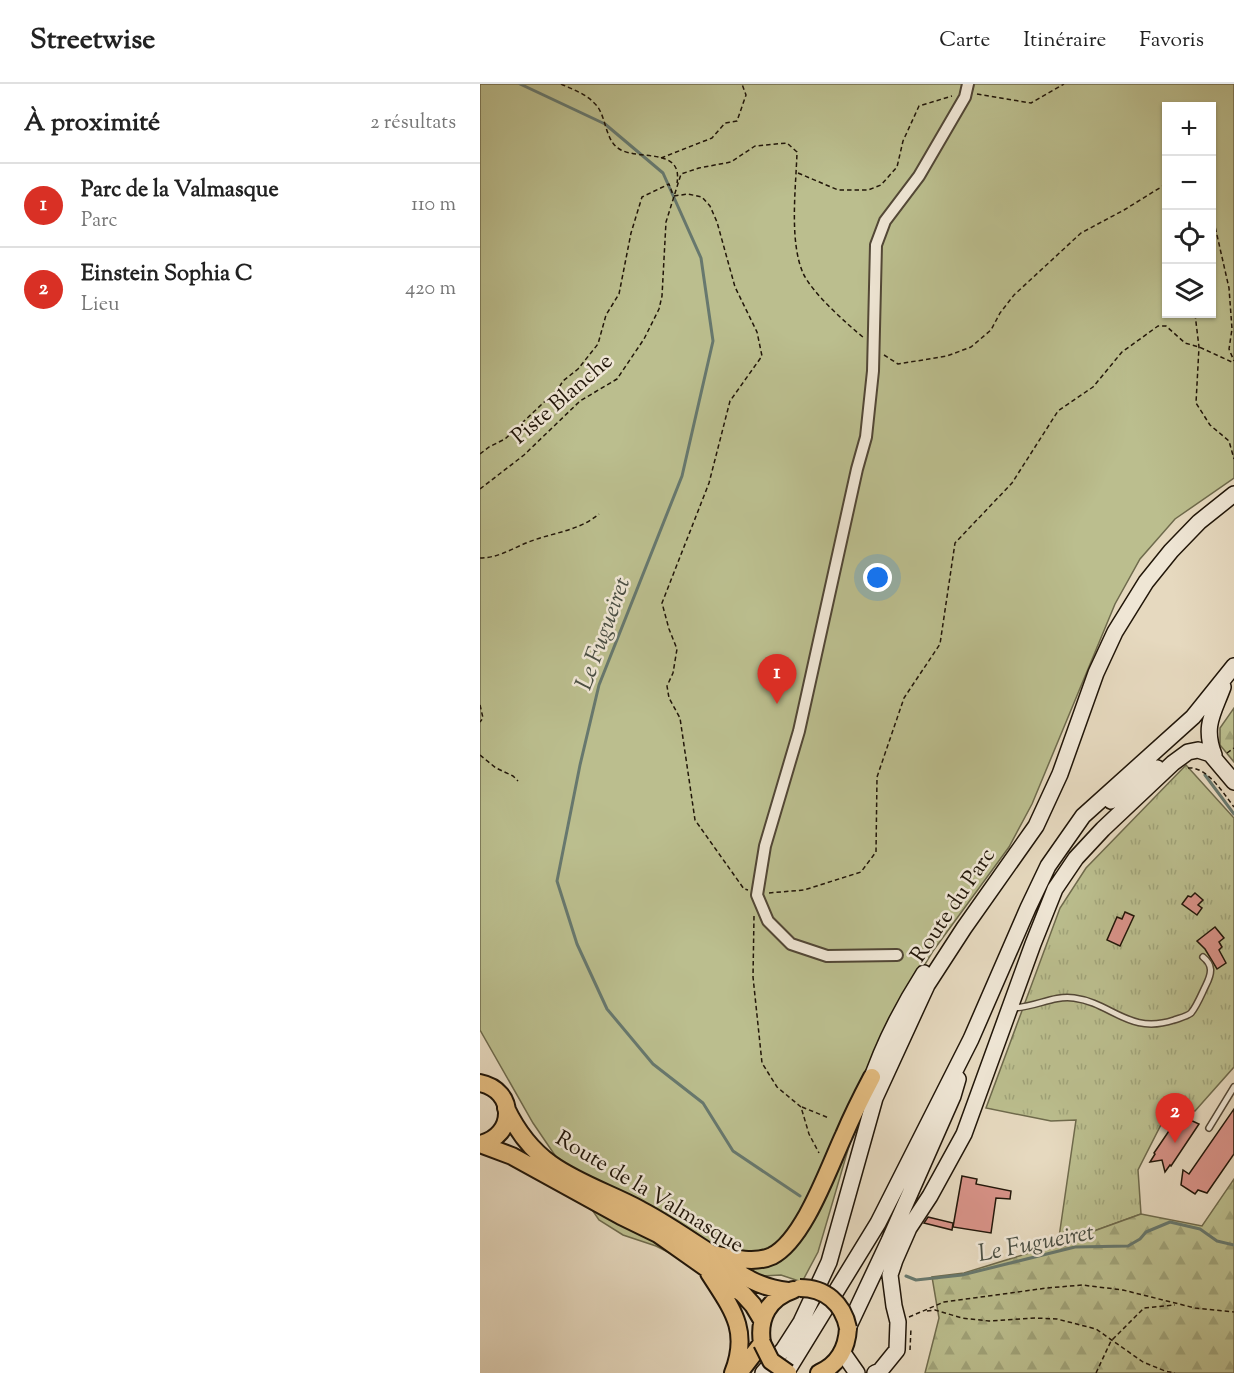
<!DOCTYPE html>
<html lang="fr">
<head>
<meta charset="utf-8">
<style>
  :root { --surface:#fff; --page:#f2f2f2; --text:#222; --muted:#767676; --line:#e0e0e0; --accent:#d93025 }
  body { margin:0; font-family:"Sorts Mill Goudy",serif; background:var(--page); color:var(--text) }
  .controls { position:absolute; right:18px; top:18px; display:grid; overflow:hidden; border-radius:0px; box-shadow:0 2px 4px #0004 }
  .controls button { width:54px; height:54px; display:grid; place-items:center; padding:0; border:0; border-bottom:2px solid var(--line); background:var(--surface); color:var(--text); font:30px sans-serif }
  .you { position:absolute; left:398px; top:494px; width:21px; height:21px; margin:-15px; border:4px solid #fff; border-radius:50%; background:#1a73e8; box-shadow:0 0 0 9px #1a73e833 }
  .badge { display:grid; place-items:center; width:39px; height:39px; border-radius:50%; background:var(--accent); color:#fff; font-size:20px; font-weight:700 }
  .pin { position:absolute; translate:-50% -50px; filter:drop-shadow(0 2px 3px #0008) }
  .pin::after { content:''; position:absolute; top:32px; width:21px; height:18px; background:inherit; clip-path:polygon(0 0,100% 0,50% 100%) }
  .list { margin:0; padding:0; list-style:none }
  h2 { display:flex; justify-content:space-between; align-items:center; height:78px; margin:0; padding:0 24px; font-size:26px }
  h2 small { font-size:20px; font-weight:400; color:var(--muted) }
  .list li { display:grid; grid-template-columns:39px 1fr auto; gap:18px; align-items:center; box-sizing:border-box; height:84px; padding:0 24px; border-top:2px solid var(--line) }
  .list b { display:block; font-size:22px; white-space:nowrap }
  .list p { margin:0; font-size:20px; white-space:nowrap; color:var(--muted) }
  .list em { font-size:20px; font-style:normal; color:var(--muted) }
  .icon { flex:none; width:33px; height:33px; fill:none; stroke:currentColor; stroke-width:2; stroke-linecap:round; stroke-linejoin:round }
  .map { position:relative; flex:none; width:754px; height:1289px; overflow:hidden }
  header { display:flex; align-items:center; gap:36px; box-sizing:border-box; height:84px; padding:0 30px; background:var(--surface); border-bottom:2px solid var(--line) }
  header strong { font-size:28px }
  nav { display:flex; gap:33px; margin-inline-start:auto; font-size:21px }
  main { display:flex }
  aside { flex:1; background:var(--surface) }
  .map>svg:first-child { display:block }
  .grass { fill:url(#grass-tufts); stroke:#6e6a4c; stroke-width:1.5 }
  .forest { fill:url(#forest-firs); stroke:#6e6a4c; stroke-width:1.5 }
  .green { fill:#bbbe8e; stroke:#6e6a4c; stroke-width:1.5; fill-rule:evenodd }
  .lines { fill:none; stroke-linecap:round; stroke-linejoin:round }
  .stream { stroke:#67786e; stroke-width:3 }
  .building { fill:#d99389; stroke:#211609; stroke-width:1.5 }
  .lane-casing { stroke:#524736; stroke-width:8 }
  .street-casing { stroke:#524736; stroke-width:14 }
  .secondary-casing { stroke:#211609; stroke-width:18 }
  .primary-casing { stroke:#211609; stroke-width:20 }
  .path { stroke:#211609; stroke-width:1.5; stroke-dasharray:4.5 3; stroke-linecap:butt }
  .lane { stroke:#efe6d5; stroke-width:5 }
  .street { stroke:#efe6d5; stroke-width:10 }
  .secondary { stroke:#efe6d5; stroke-width:15 }
  .primary { stroke:#e3bc80; stroke-width:16 }
  .primary-bridge-casing { stroke:#211609; stroke-width:20; stroke-linecap:butt }
  .primary-bridge { stroke:#e3bc80; stroke-width:16 }
  .labels { text-anchor:middle; dominant-baseline:central; stroke-width:5; stroke-linejoin:round; paint-order:stroke }
  .street-label { font-size:22px; fill:#211609; stroke:#efe6d5 }
  .water-label { font-size:24px; font-style:italic; fill:#4a4f44; stroke:#efe6d5 }
</style>
</head>
<body>
<header>
<strong>Streetwise</strong>
<nav><a>Carte</a><a>Itinéraire</a><a>Favoris</a></nav>
</header>
<main>
<aside>
<h2>À proximité<small>2 résultats</small></h2>
<ul class="list">
<li><span class="badge">1</span><div><b>Parc de la Valmasque</b><p>Parc</p></div><em>110 m</em></li>
<li><span class="badge">2</span><div><b>Einstein Sophia C</b><p>Lieu</p></div><em>420 m</em></li>
</ul>
</aside>
<div class="map">
<svg width="754" height="1289" viewBox="0 0 754 1289">
  <defs>
    <pattern id="grass-tufts" width="24" height="20" patternUnits="userSpaceOnUse" patternTransform="scale(1.5)"><rect width="24" height="20" fill="#bbbe8e"/><path d="M3 7l-1-3M5 7V3M7 7l1-3M15 17l-1-3M17 17v-4M19 17l1-3" fill="none" stroke="#a0a379"/></pattern>
    <pattern id="forest-firs" width="22" height="20" patternUnits="userSpaceOnUse" patternTransform="scale(1.5)"><rect width="22" height="20" fill="#bbbe8e"/><path d="M5 1l3.5 6h-7zM16 11l3.5 6h-7z" fill="#a0a379"/></pattern>
  </defs>
  <rect width="100%" height="100%" fill="#e6d9bf"/>
  <filter id="stains"><feTurbulence type="fractalNoise" baseFrequency=".00333" numOctaves="4"/><feColorMatrix values="0 0 0 0 .2 0 0 0 0 .09 0 0 0 0 .02 0 0 0 .5 -.17"/></filter>
  <radialGradient id="worn" r=".72"><stop offset=".6" stop-color="#630" stop-opacity="0"/><stop offset="1" stop-color="#630" stop-opacity=".3"/></radialGradient>
  <path class="grass" d="M 706,681 L 754,734 L 754,983 L 715,1027 L 689,1025 L 658,1086 L 661,1130 L 578,1160 L 596,1036 L 571,1037 L 506,1024 L 580,824 L 606,784 Z"/>
  <path class="forest" d="M 754,624 L 754,678 L 740,661 L 740,644 Z
    M 754,1095 L 754,1289 L 445,1289 L 459,1234 L 452,1193 L 484,1189 L 578,1160 L 661,1130 L 722,1142 Z"/>
  <path class="green" d="M 0,0 L 754,0 L 754,394 L 695,435 L 660,475 L 635,520 L 552,720 L 529,763 L 453,867 L 401,953 L 338,1168 L 322,1198 L 301,1191 L 261,1193 L 229,1189 L 176,1162 L 143,1151 L 119,1136 L 53,1039 L 0,946 ZM 686,22 L 732,22 L 732,230 L 686,230 Z"/>
  <g class="lines">
    <path class="stream" d="M 40,0 L 125,40 L 183,89 L 221,174 L 233,257 L 202,392 L 119,601 L 100,681 L 77,797 L 97,860 L 127,925 L 173,980 L 223,1019 L 253,1067 L 320,1112
      M 725,691 L 754,730
      M 426,1192 L 436,1196 L 482,1191 L 595,1163 L 648,1162 L 660,1155 L 666,1148 L 690,1138 L 720,1145 L 737,1157 L 754,1161"/>
  </g>
  <path class="building" d="M 715,809 L 723,816 L 718,821 L 722,824 L 717,831 L 702,820 L 708,812 L 711,813 Z
    M 645,828 L 654,832 L 640,862 L 627,856 L 637,833 L 642,835 Z
    M 735,843 L 744,854 L 739,858 L 742,863 L 739,866 L 746,879 L 737,885 L 725,865 L 717,857 Z
    M 754,1025 L 754,1070 L 727,1109 L 718,1106 L 715,1110 L 701,1101 L 703,1086 L 709,1090 Z
    M 706,1034 L 719,1040 L 691,1082 L 690,1081 L 685,1088 L 682,1076 L 670,1078 L 675,1070 L 674,1069 L 697,1035 L 702,1039 Z
    M 482,1092 L 497,1095 L 496,1100 L 531,1107 L 530,1115 L 516,1114 L 511,1149 L 473,1143 Z
    M 448,1133 L 473,1139 L 472,1146 L 444,1139 Z"/>
  <g class="lines">
    <defs>
      <path id="lane" d="M 531,924 C 555,924 572,911 594,914 C 632,919 649,951 694,936 C 699,934 706,933 711,929 C 717,922 722,909 726,901 C 732,889 733,881 723,873
        M 729,1044 L 754,1003"/>
      <path id="street" d="M 417,871 L 347,872 L 311,860 L 288,837 L 277,811 L 285,762 L 319,647 L 377,385 L 386,353 L 393,287 L 396,161 L 405,137 L 439,92 L 485,13 L 488,0"/>
      <path id="secondary" d="M 727,666 L 754,698
        M 734,671 C 723,642 733,630 743,603
        M 631,717 L 677,684
        M 388,1005 C 401,965 421,925 444,889
        M 368,1244 L 409,1157 L 473,1012 L 478,995
        M 363,1269 L 377,1289
        M 283,1289 L 303,1266 L 321,1238 L 349,1178 L 395,1014 L 447,901 L 484,844 L 556,742 L 580,690 L 616,589 L 635,548 L 666,498 L 691,467 L 719,438 L 754,410
        M 306,1289 L 398,1139 L 491,955 L 548,824 L 568,782 L 603,732 L 713,633 L 754,582
        M 395,1289 L 400,1287 L 417,1266 L 418,1238 L 414,1222 L 410,1191 L 415,1176 L 429,1144 L 450,1112 L 484,1050 L 553,860 L 575,805 L 596,774 L 623,745 L 693,679 L 708,668 L 718,666 L 734,671"/>
      <path id="primary" d="M 0,999 C 36,1006 36,1052 0,1060
        M 26,1024 C 37,1047 50,1065 71,1080 C 99,1100 132,1110 161,1126 C 184,1138 206,1153 227,1167 C 255,1186 273,1203 308,1207
        M 0,1060 L 32,1072 L 141,1132 L 178,1150 L 263,1210 L 273,1221 L 282,1236
        M 233,1170 C 251,1174 275,1180 292,1172 C 324,1156 349,1083 364,1051 C 372,1032 382,1012 392,993
        M 229,1189 C 252,1225 270,1246 253,1289
        M 259,1289 L 282,1259 C 278,1234 289,1214 313,1206
        M 339,1289 C 358,1281 367,1264 368,1244"/>
    </defs>
    <use href="#lane" class="lane-casing"/>
    <use href="#street" class="street-casing"/>
    <use href="#secondary" class="secondary-casing"/>
    <use href="#primary" class="primary-casing"/>
    <path class="path" d="M 81,0 C 94,6 107,10 117,22 C 127,35 125,58 141,66 C 161,76 203,64 197,99
      M 497,10 L 551,19 L 584,0
      M 181,74 L 232,54 L 245,39 L 257,37 L 266,11 L 262,0
      M 318,89 L 358,106 L 388,106 L 401,101 L 417,83 L 423,57 L 439,22 L 472,12
      M 194,112 L 208,110 L 222,113 L 230,122 L 237,138 L 255,203 L 277,248 L 282,272 L 250,317 L 229,399 L 182,519 L 189,545 L 197,565 L 193,589 L 187,602 L 189,614 L 200,634 L 215,736 L 264,805 L 268,806
      M 732,129 L 749,204 L 752,245 L 749,265 L 754,277
      M 715,230 L 719,263 L 716,319 L 730,341 L 749,357 L 754,375
      M 404,271 L 418,280 L 467,272 L 491,263 L 511,246 L 520,229 L 534,211 L 601,149 L 644,126 L 686,100
      M 0,370 L 9,363 L 25,355 L 78,305 L 83,297 L 98,285 L 118,260 L 126,231 L 139,210 L 151,149 L 162,113 L 189,100 L 193,111
      M 0,405 L 44,371 L 100,317 L 137,295 L 164,255 L 179,225 L 182,212 L 186,138 L 201,90 L 219,84 L 251,78 L 275,62 L 307,59 L 317,68 C 316,103 309,157 323,189 C 332,209 367,240 384,254
      M 0,474 C 20,474 36,462 54,456 C 77,448 100,446 119,430
      M 0,621 L 3,634 L 0,638
      M 747,669 L 754,664
      M 0,671 L 16,684 L 33,692 L 38,697
      M 708,684 C 727,682 744,710 754,723
      M 289,809 L 324,806 L 381,788 L 396,768 L 397,693 L 424,614 L 460,560 L 475,459 L 532,399 L 578,327 L 613,303 L 642,268 L 678,242 L 686,242 L 705,259 L 719,263 L 754,279
      M 274,832 L 273,893 L 282,979 L 297,1003 L 321,1023 L 329,1050 L 339,1069
      M 322,1023 L 349,1034
      M 447,1227 L 455,1226 L 482,1234 L 509,1237 L 555,1234 L 577,1235 L 616,1245 L 663,1278 L 685,1287 L 695,1289
      M 429,1233 L 464,1218 L 567,1204 L 602,1201 L 643,1206 L 715,1224 L 754,1228
      M 430,1266 L 431,1244
      M 616,1289 L 631,1257 L 664,1224 L 695,1221"/>
    <use href="#lane" class="lane"/>
    <use href="#street" class="street"/>
    <use href="#secondary" class="secondary"/>
    <use href="#primary" class="primary"/>
    <defs>
      <path id="primary-bridge" d="M 320,1204 C 345,1204 363,1219 368,1244
        M 282,1259 L 291,1277 L 308,1289"/>
    </defs>
    <use href="#primary-bridge" class="primary-bridge-casing"/>
    <use href="#primary-bridge" class="primary-bridge"/>
  </g>
  <g class="labels">
    <g class="street-label">
      <text transform="translate(83 316) rotate(-41)">Piste Blanche</text>
      <text transform="translate(474 822) rotate(-56)">Route du Parc</text>
      <text transform="translate(169 1109) rotate(31)">Route de la Valmasque</text>
    </g>
    <g class="water-label">
      <text transform="translate(124 550) rotate(-70)">Le Fugueiret</text>
      <text transform="translate(556 1160) rotate(-11)">Le Fugueiret</text>
    </g>
  </g>
  <rect width="100%" height="100%" filter="url(#stains)"/>
  <rect width="100%" height="100%" fill="url(#worn)"/>
</svg>
<div class="controls">
<button>+</button>
<button>−</button>
<button><svg class="icon" aria-label="locate" viewBox="0 0 24 24"><circle cx="12" cy="12" r="6"/><path d="M12 2v4M12 18v4M2 12h4M18 12h4"/></svg></button>
<button><svg class="icon" aria-label="layers" viewBox="0 0 24 24"><path d="M12 4l9 5-9 5-9-5zM3 14l9 5 9-5"/></svg></button>
</div>
<div class="you"></div>
<div class="pin badge" style="left:297px;top:620px">1</div>
<div class="pin badge" style="left:695px;top:1059px">2</div>
</div>
</main>
</body>
</html>
